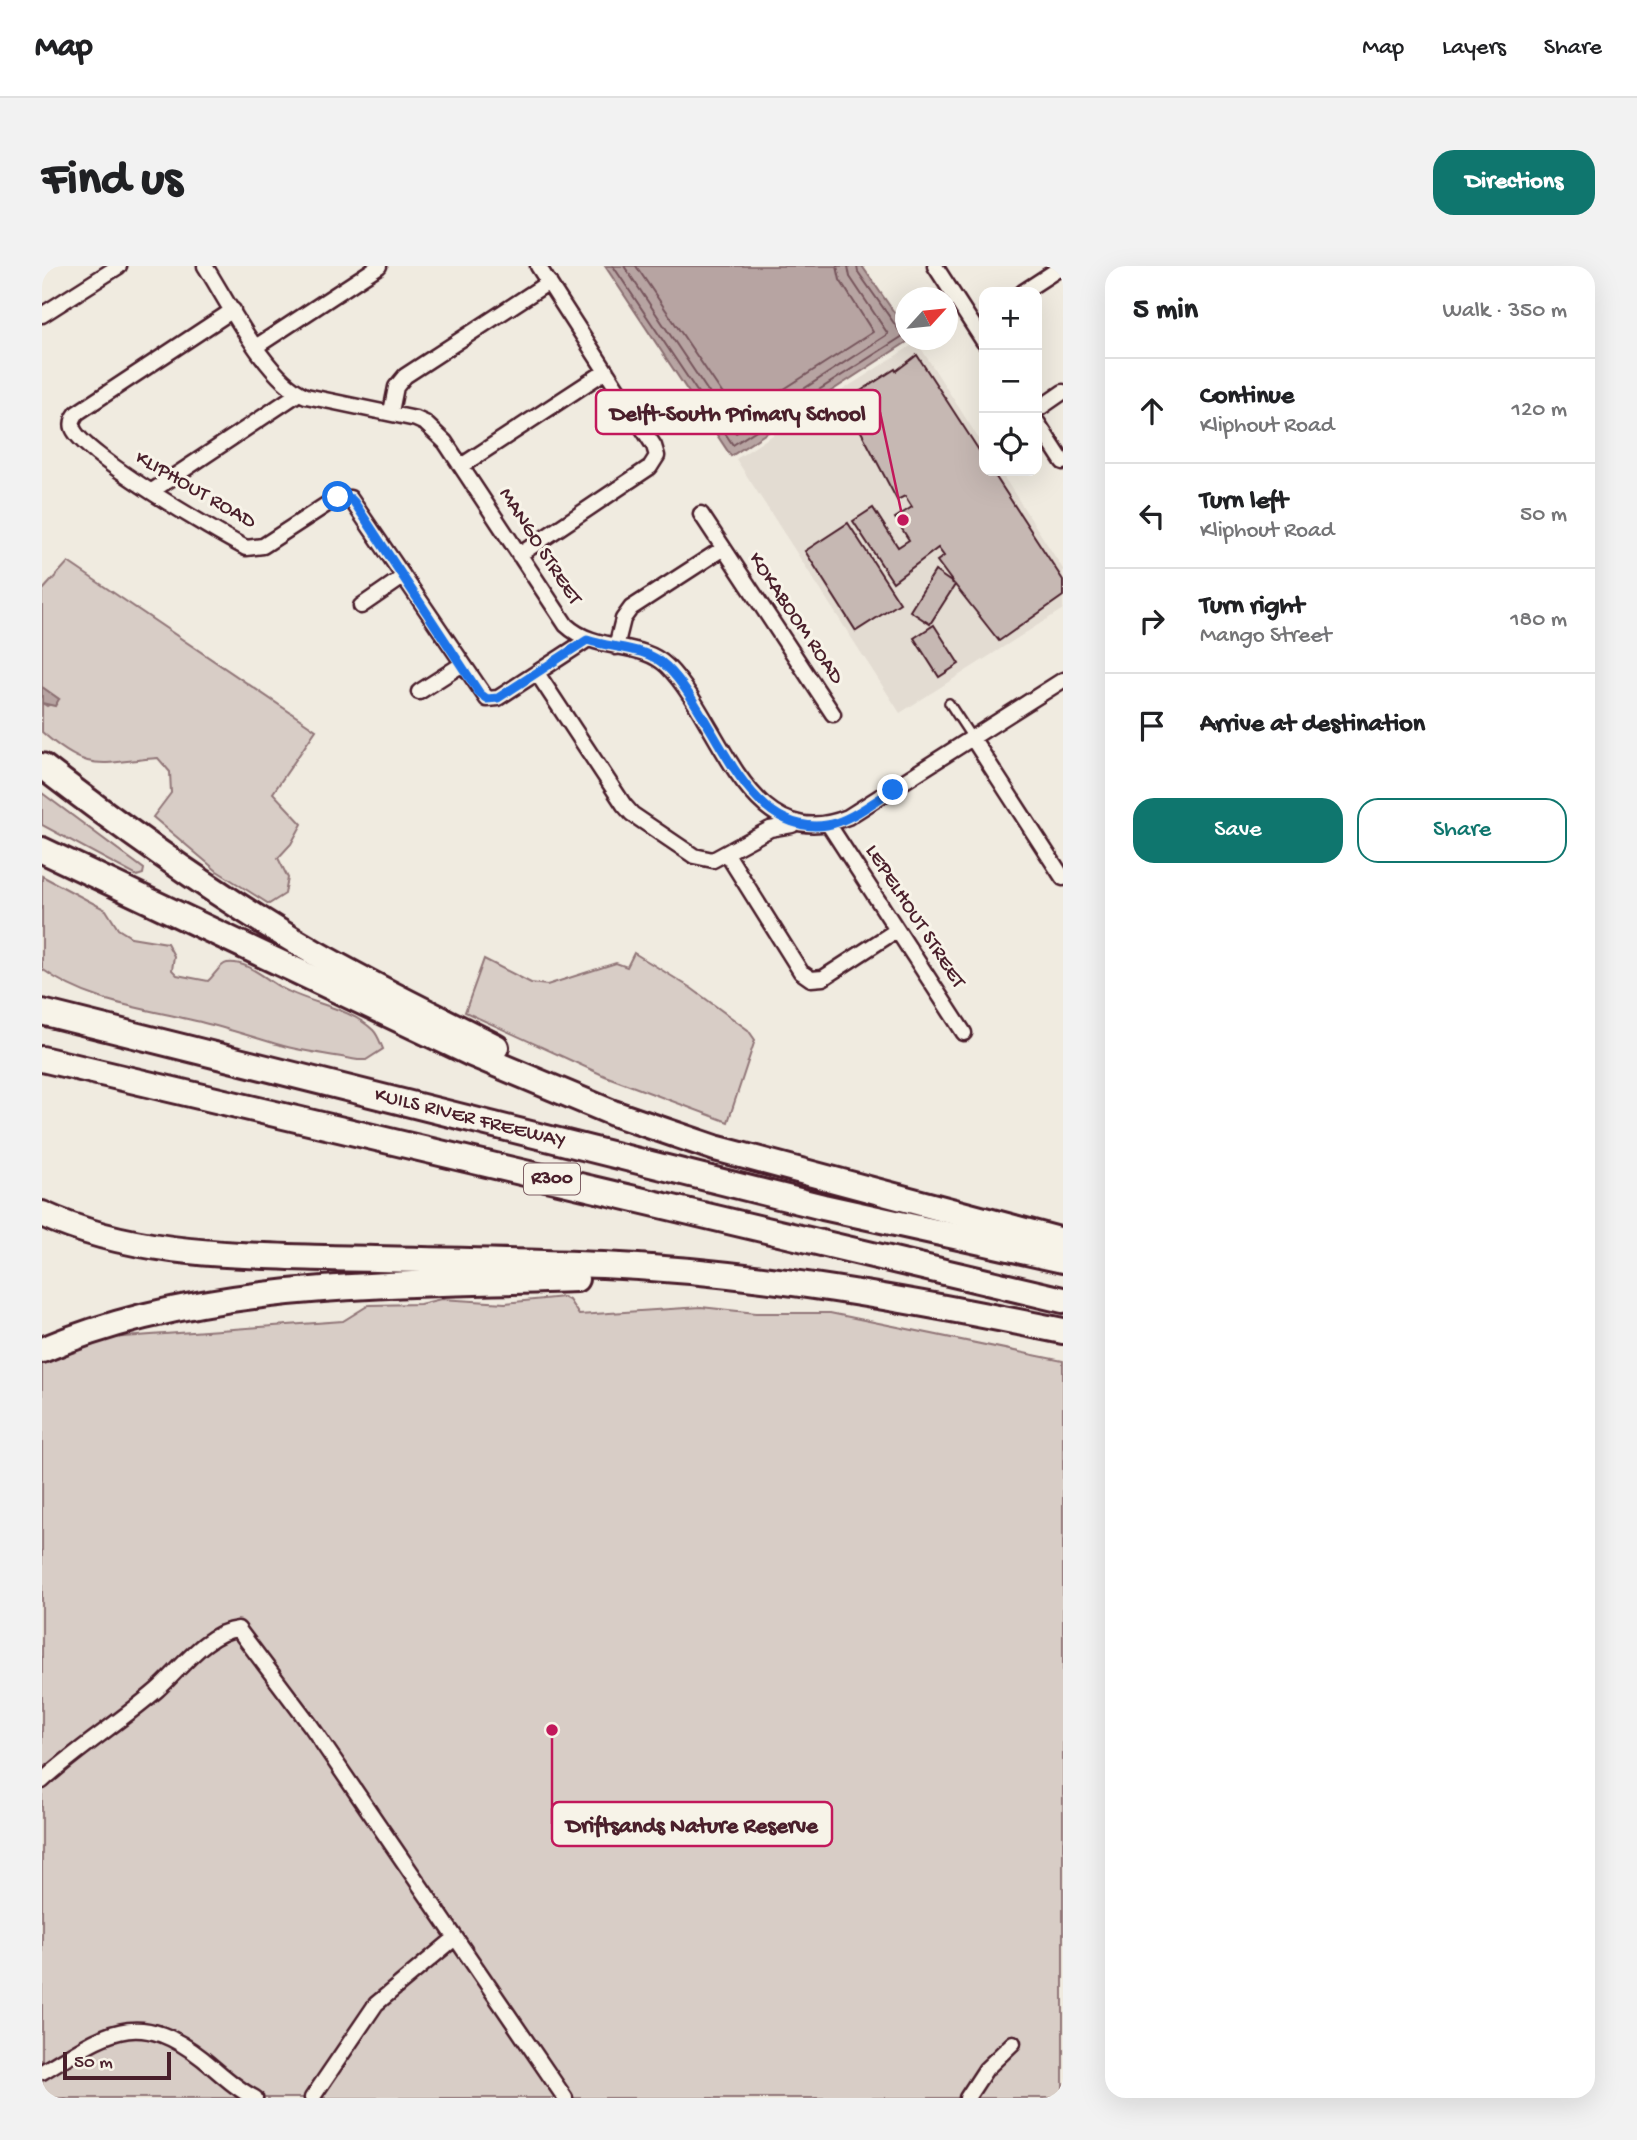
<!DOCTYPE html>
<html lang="en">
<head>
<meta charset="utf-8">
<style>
  :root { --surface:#fff; --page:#f2f2f2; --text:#202124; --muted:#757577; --line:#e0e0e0; --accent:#0f766e }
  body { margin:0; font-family:"Gochi Hand",sans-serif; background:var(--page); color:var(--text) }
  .controls { position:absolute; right:21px; top:21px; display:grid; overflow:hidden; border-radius:14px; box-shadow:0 7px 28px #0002 }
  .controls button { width:63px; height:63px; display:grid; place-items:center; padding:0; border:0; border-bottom:2px solid var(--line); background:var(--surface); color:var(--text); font:35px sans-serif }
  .compass { position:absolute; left:853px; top:21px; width:63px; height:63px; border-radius:50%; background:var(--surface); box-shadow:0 7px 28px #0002; rotate:63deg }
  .scale { position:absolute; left:21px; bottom:18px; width:108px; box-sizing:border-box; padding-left:7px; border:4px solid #4a1f2b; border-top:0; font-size:19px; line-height:24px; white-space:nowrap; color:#4a1f2b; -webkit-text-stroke:5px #f7f3e8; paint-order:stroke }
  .stop { position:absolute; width:21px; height:21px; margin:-16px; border:5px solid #1a73e8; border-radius:50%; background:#fff }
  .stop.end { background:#1a73e8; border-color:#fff; box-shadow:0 2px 7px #0008 }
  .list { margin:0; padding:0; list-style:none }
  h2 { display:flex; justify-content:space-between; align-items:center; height:91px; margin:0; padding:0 28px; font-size:30px }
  h2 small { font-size:23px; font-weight:400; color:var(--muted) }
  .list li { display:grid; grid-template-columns:46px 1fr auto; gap:21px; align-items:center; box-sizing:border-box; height:105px; padding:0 28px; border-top:2px solid var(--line) }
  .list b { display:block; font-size:26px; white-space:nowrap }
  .list p { margin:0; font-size:23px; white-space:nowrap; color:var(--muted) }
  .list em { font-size:23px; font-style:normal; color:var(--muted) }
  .actions { display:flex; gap:14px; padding:21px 28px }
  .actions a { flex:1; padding:16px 0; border:2px solid var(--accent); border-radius:21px; text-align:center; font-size:24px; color:var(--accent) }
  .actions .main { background:var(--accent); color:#fff }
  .icon { flex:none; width:38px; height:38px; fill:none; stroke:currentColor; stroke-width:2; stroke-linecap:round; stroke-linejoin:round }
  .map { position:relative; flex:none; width:1021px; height:1832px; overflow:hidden; border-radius:21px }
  header { display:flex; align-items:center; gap:42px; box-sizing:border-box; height:98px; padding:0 35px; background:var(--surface); border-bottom:2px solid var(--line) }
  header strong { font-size:33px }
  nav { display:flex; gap:38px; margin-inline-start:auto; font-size:24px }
  .intro { display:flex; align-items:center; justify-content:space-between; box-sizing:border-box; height:168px; padding:0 42px }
  h1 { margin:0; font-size:49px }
  .button { padding:18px 32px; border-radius:21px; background:var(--accent); color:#fff; font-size:24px; font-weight:700 }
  main { display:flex; gap:42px; padding:0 42px }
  aside { flex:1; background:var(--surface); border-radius:21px; box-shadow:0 7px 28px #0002 }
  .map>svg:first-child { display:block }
  .built { fill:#e3dcd2 }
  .green { fill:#d8cdc6; stroke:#917678; stroke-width:2 }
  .water { fill:#b7a4a2; stroke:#8b6f72; stroke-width:2 }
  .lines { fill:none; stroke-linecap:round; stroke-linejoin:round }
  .shore { stroke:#76545b; stroke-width:2 }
  .building { fill:#c6b8b3; stroke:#4a1f2b; stroke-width:2 }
  .lane-casing { stroke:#4a1f2b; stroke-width:12 }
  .street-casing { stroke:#4a1f2b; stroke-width:19 }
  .highway-casing { stroke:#4a1f2b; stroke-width:30 }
  .lane { stroke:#f7f3e8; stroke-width:7 }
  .street { stroke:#f7f3e8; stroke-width:14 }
  .highway { stroke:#f7f3e8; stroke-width:24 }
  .route { stroke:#1a73e8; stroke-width:9 }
  .labels { text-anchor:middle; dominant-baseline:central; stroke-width:6; stroke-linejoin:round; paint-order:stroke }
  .shield { fill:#f7f3e8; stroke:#7e5f64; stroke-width:2 }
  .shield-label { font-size:19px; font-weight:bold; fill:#4a1f2b }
  .street-label { font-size:21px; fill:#4a1f2b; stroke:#f7f3e8 }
  .leader { fill:none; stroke:#c2185b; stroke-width:2.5 }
  .callout-dot { fill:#c2185b; stroke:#f7f3e8; stroke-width:2.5 }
  .callout { fill:#f7f3e8; stroke:#c2185b; stroke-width:2.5 }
  .callout-label { font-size:23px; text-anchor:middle; font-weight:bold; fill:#4a1f2b }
</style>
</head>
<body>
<header>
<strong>Map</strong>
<nav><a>Map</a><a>Layers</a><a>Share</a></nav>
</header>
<div class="intro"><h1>Find us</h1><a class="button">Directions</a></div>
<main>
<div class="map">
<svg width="1021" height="1832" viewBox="0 0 1021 1832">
  <rect width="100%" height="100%" fill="#f0ebe0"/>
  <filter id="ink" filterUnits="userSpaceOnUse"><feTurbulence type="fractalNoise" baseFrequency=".0143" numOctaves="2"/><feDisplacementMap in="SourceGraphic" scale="14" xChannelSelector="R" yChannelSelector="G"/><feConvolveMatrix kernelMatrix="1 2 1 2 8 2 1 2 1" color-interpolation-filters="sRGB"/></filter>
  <g filter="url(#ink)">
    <path class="built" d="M 875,76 L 942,181 L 942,205 L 958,205 L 1021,303 L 1021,343 L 858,447 L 694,193 Z"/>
    <path class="green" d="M 26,296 L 274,464 L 231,527 L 260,558 L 249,578 L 236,592 L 246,612 L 243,628 L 227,638 L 175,605 L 111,551 L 129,527 L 128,506 L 116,492 C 59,496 48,509 0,466 L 0,437 L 5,440 L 17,433 L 0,421 L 0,325 Z
      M 0,527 L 102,603 L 101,608 L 95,610 L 0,559 Z
      M 0,610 L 64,644 L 76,663 L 89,671 L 125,677 L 132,690 L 130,704 L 135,709 L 166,715 C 172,710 178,698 185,697 C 204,694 222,712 238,721 C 266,738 306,740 331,764 C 336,769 338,776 341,783 L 324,794 L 316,794 C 290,789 263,786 238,779 C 214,772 190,764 166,758 C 110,743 49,739 0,703 Z
      M 592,687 L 649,722 L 706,764 L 713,774 L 686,856 L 563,810 L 423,746 L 442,693 L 489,717 L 505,719 L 574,697 L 585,701 Z
      M 521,1031 L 527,1034 L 537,1049 L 659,1041 L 714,1047 L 788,1047 L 1021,1095 L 1021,1832 L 0,1832 L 0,1077 L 301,1055 L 327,1039 L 378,1038 L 399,1033 L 463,1037 Z"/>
    <path class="water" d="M 563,0 L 820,0 L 863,62 L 864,74 L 868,74 L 689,190 Z
      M 0,421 L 17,433 L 13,440 L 0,437 Z"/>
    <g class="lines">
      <path class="shore" d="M 571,0 L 691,179 L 861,70 L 816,6 L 815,0
        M 582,0 L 694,167 L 846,68 L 808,11 L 806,0
        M 594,0 L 697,152 L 831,66 L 798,14 L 795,0"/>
    </g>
    <path class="building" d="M 875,89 L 942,192 L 942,205 L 950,205 L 1021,314 L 1021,330 L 957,375 L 913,319 L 888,358 L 868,345 L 893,305 L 912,318 L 895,295 L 902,290 L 896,282 L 851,316 L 811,255 L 831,242 L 856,281 L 867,274 L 853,252 L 870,241 L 863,230 L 855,234 L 803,135 L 853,103 L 854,105 Z
      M 806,257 L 858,337 L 814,365 L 763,285 Z
      M 892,359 L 917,398 L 897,411 L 872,372 Z"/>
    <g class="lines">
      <defs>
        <path id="lane" d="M 907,437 L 930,472"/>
        <path id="street" d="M 163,0 C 186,36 225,115 264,130 L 374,153 L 383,157 L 403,176 L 524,359 C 554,387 598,374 625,400 C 680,455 705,592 806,551 L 1021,414
          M 893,0 L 942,76
          M 981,26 L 1021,0
          M 191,44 L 35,147 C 32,151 29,156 31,162 C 39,188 175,267 204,282 L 221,280 L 296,231 L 308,232 L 445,433 L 456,432 L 545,374
          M 0,49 L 77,0
          M 215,80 L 337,0
          M 995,144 L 1021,126
          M 349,146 L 354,121 L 363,110 L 507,16
          M 995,156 L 1021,196
          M 419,200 L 564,105
          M 110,225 L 257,127
          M 659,248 L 791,448
          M 477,289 L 608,201 L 615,190 L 612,180 L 496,0
          M 319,340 L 361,311
          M 574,381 L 581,353 L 589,342 L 680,283
          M 495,407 L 582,539 L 590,548 L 652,590 L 671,594 L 728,563 L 750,559
          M 377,426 L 419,399
          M 931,473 L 1021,612
          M 787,559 L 922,767
          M 685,588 L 759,706 L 769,713 L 781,712 L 855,664
          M 0,1515 C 36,1482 78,1456 115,1424 C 138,1404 164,1366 196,1363 L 269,1460 L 523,1832
          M 0,1806 C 64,1768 93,1740 161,1793 C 177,1806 194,1823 213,1832
          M 270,1832 L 334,1738 L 413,1672
          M 925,1832 L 944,1803 L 971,1777"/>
        <g id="highway">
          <path d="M 0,500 C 87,567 178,632 273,687 C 332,721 393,750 454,781"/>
          <path d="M 0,584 L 430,788 L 571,847 L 673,882 L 1021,975"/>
          <path id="s1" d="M 0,746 L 781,941 L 1021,994"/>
          <path d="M 0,793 L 1021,1034"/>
          <path d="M 0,948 C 89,989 190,989 286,992 C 377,994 469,995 561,999 C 716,1006 869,1034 1021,1065"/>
          <path d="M 0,1084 C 167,1013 357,1020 534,1013"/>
        </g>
      </defs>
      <use href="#lane" class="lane-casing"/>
      <use href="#street" class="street-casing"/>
      <use href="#highway" class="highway-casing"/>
      <use href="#lane" class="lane"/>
      <use href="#street" class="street"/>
      <use href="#highway" class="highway"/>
    </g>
  </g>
  <g class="lines" filter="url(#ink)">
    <path class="route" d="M 296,231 L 308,232 L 312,236 L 438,428 L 445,433 L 456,432 L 545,374 C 571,383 603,380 624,400 C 674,447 701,572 785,559 C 808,555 831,536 851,524"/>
  </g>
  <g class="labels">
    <rect class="shield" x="482" y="897.5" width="56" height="31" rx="5"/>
    <g class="shield-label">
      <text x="510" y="913">R300</text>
    </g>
    <g class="street-label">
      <text transform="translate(153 225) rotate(30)">KLIPHOUT ROAD</text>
      <text transform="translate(497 281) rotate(57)">MANGO STREET</text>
      <text transform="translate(753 353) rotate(56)">KOKABOOM ROAD</text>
      <text transform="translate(872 651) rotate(57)">LEPELHOUT STREET</text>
      <text stroke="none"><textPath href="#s1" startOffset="441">KUILS RIVER FREEWAY</textPath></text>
    </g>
  </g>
  <path class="leader" d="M861 254L838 146M510 1464L510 1558"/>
  <g class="callout-dot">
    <circle cx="861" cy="254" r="7"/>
    <circle cx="510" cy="1464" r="7"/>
  </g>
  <g class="callout">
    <rect x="554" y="124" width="284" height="44" rx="7"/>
    <rect x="510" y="1536" width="280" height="44" rx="7"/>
  </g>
  <g class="callout-label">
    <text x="696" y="154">Delft-South Primary School</text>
    <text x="650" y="1566">Driftsands Nature Reserve</text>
  </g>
</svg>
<div class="controls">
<button>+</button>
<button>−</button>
<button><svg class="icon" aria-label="locate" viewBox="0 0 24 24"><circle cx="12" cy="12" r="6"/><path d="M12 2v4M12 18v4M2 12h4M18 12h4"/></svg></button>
</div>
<svg class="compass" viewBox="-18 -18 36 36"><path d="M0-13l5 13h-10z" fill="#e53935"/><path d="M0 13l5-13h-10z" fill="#757577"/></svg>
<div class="scale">50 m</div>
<div class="stop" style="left:296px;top:231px"></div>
<div class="stop end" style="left:851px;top:524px"></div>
</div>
<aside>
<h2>5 min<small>Walk · 350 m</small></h2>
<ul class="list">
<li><svg class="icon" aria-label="ahead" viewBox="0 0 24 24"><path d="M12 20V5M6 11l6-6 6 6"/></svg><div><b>Continue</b><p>Kliphout Road</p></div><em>120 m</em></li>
<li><svg class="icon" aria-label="left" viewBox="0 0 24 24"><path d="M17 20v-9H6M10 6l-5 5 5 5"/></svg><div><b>Turn left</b><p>Kliphout Road</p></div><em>50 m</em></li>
<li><svg class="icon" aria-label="right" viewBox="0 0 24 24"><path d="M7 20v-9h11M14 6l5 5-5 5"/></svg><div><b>Turn right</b><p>Mango Street</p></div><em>180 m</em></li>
<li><svg class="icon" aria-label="arrive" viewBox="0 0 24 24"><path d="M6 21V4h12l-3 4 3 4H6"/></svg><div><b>Arrive at destination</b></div></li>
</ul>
<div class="actions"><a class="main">Save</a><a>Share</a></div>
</aside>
</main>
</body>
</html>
